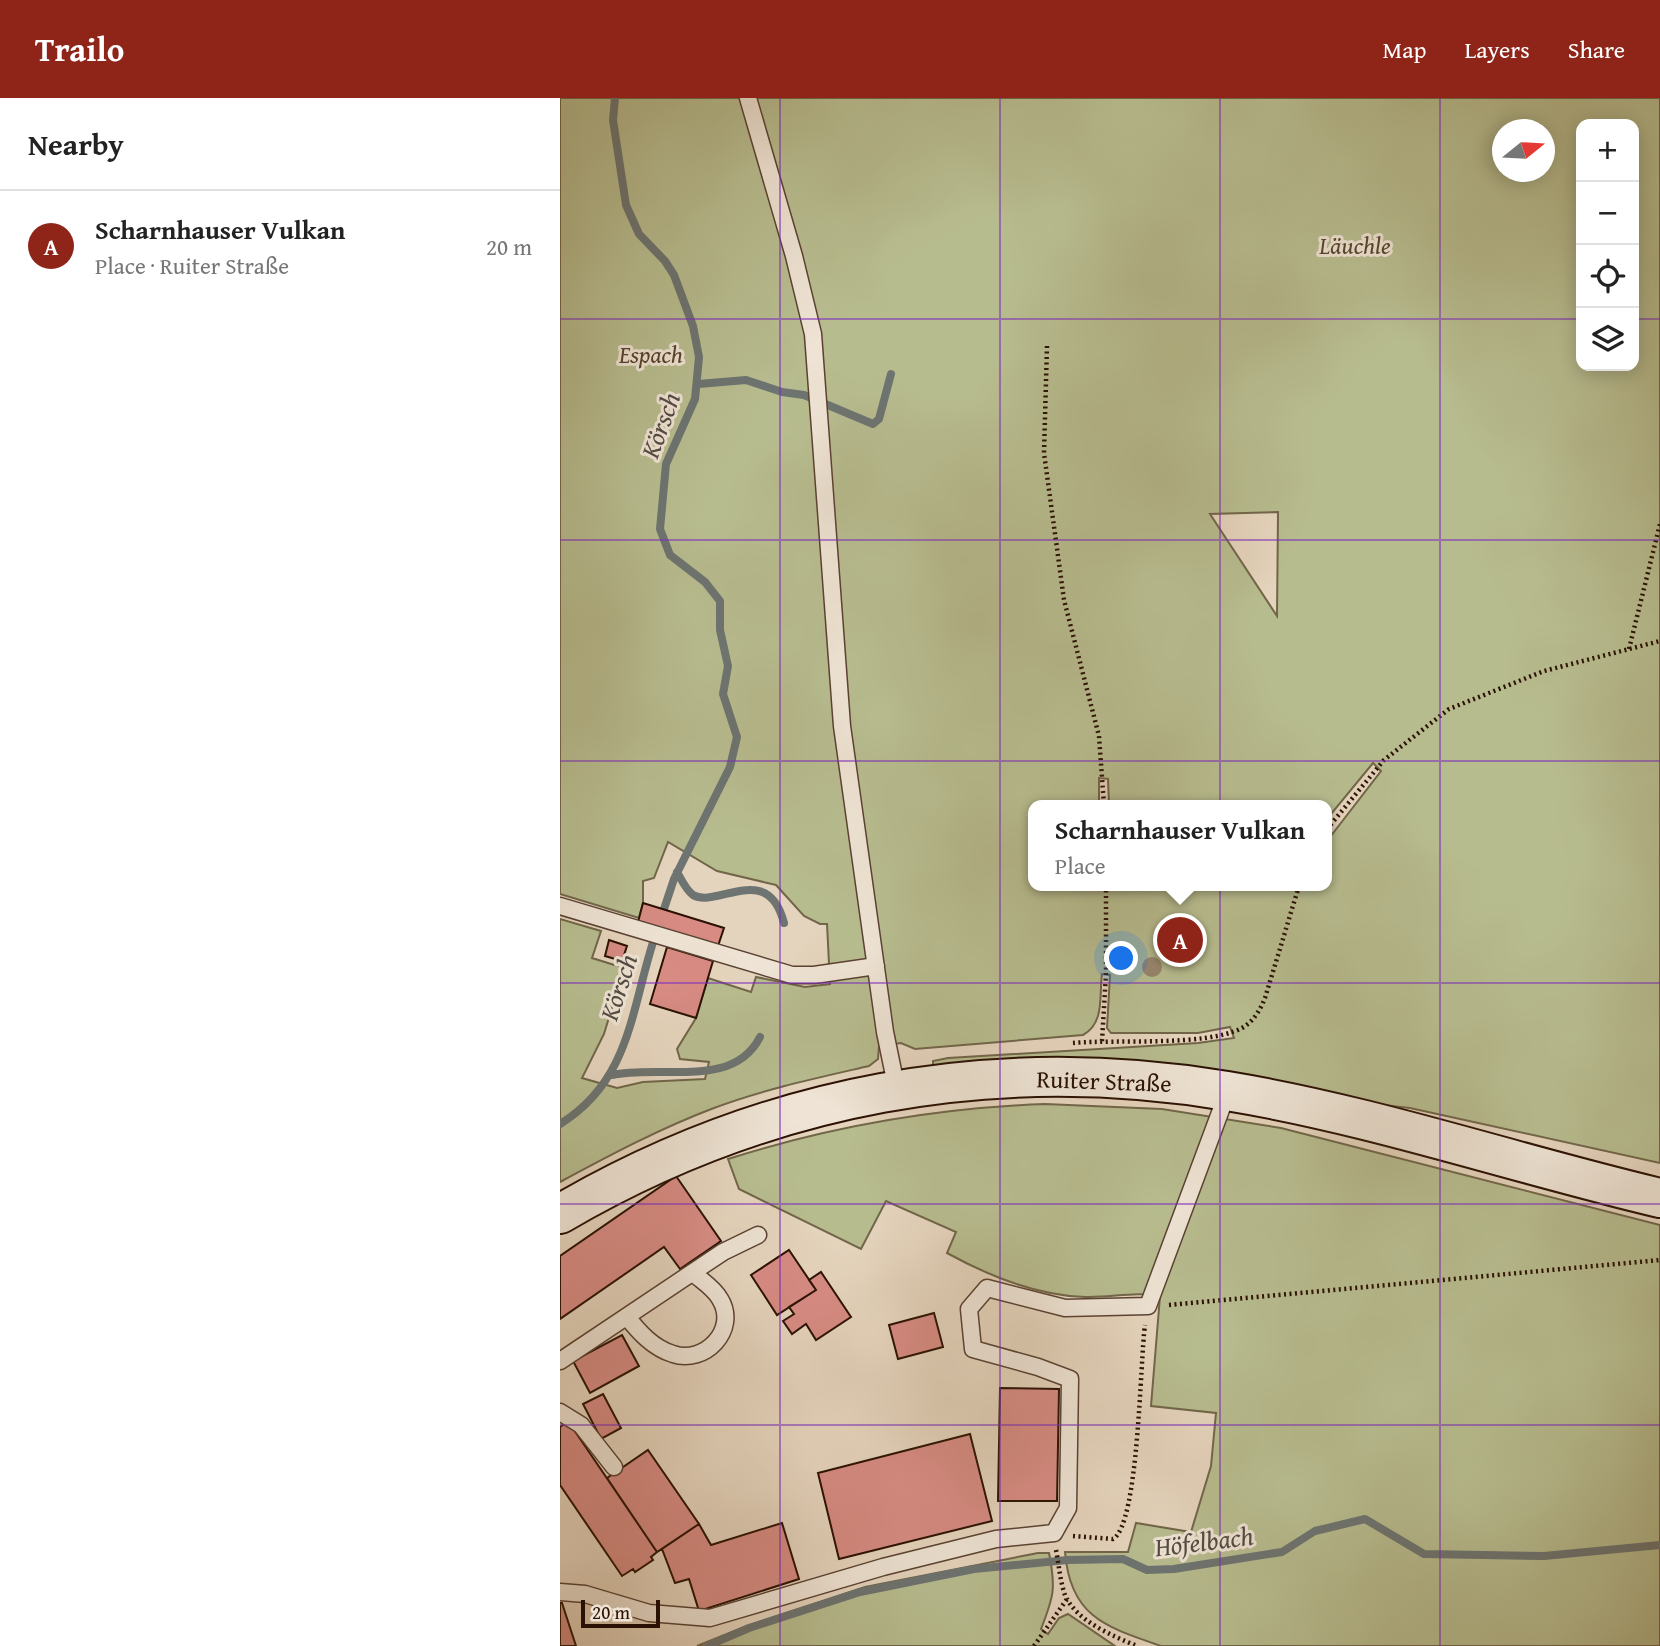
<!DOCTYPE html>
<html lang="en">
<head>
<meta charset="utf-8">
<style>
  :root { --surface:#fff; --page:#f6f6f6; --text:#222; --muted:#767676; --line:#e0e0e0; --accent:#8f2418 }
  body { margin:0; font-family:"Gentium Book Plus",serif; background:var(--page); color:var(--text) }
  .controls { position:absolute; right:21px; top:21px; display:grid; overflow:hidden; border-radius:14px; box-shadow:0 4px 18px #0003 }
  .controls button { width:63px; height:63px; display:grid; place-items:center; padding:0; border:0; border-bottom:2px solid var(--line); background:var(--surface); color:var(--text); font:35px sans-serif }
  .compass { position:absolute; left:932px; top:21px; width:63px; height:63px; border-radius:50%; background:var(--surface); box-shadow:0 4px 18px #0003; rotate:72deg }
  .scale { position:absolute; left:21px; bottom:18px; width:79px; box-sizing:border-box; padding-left:7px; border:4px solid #2b1103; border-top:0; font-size:19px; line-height:24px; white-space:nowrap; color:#2b1103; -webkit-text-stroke:5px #eee3d4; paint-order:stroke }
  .you { position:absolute; left:562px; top:861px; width:24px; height:24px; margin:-18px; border:5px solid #fff; border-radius:50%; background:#1a73e8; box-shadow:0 0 0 10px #1a73e833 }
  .badge { display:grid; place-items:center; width:46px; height:46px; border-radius:50%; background:var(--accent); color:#fff; font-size:23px; font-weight:700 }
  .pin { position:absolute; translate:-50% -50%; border:4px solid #fff; box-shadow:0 2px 7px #0006 }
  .popup { position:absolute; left:468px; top:702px; width:304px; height:91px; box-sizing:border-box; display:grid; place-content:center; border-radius:14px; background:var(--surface); filter:drop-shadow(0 2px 5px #0005); font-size:23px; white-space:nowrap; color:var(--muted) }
  .popup b { font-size:26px; color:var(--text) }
  .popup::after { content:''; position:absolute; left:50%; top:100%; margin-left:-14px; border:14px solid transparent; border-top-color:var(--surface) }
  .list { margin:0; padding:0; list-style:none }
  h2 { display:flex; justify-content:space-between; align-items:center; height:91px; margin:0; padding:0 28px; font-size:30px }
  h2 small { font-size:23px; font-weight:400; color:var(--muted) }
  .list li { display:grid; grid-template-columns:46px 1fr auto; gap:21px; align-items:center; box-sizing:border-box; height:112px; padding:0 28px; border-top:2px solid var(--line) }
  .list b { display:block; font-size:26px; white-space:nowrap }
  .list p { margin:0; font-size:23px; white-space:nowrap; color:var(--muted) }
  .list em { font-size:23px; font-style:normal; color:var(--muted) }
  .icon { flex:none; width:38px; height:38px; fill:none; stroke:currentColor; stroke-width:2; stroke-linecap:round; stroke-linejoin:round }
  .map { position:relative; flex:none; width:1100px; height:1548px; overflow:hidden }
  header { display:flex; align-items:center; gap:42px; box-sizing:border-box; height:98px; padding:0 35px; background:var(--accent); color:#fff }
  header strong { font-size:33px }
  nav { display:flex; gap:38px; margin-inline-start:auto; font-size:24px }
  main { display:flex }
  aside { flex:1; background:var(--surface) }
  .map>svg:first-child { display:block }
  .green { fill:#b7bc8f; stroke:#716649; stroke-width:2; fill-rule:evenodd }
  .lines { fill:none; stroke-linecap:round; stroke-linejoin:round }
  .stream { stroke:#6d7471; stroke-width:8 }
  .building { fill:#d78b83; stroke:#2b1103; stroke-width:2 }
  .service-casing { stroke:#5a4232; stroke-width:19 }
  .secondary-casing { stroke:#2b1103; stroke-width:42 }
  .path { stroke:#2b1103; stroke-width:4.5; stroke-dasharray:2 3.5; stroke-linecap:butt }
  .service { stroke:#eee3d4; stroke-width:16 }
  .secondary { stroke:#eee3d4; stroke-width:38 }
  .tree { fill:#96856e }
  .grid { fill:none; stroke:#7b2cbf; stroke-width:2; stroke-opacity:0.55 }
  .labels { text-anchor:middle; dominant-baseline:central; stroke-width:6; stroke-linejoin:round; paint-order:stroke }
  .park-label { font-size:24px; font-style:italic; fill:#55442d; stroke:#eee3d4 }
  .street-label { font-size:24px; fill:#2b1103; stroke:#eee3d4 }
  .water-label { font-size:26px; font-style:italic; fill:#524b43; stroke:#eee3d4 }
</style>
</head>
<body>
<header>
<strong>Trailo</strong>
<nav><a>Map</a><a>Layers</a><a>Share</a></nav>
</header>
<main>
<aside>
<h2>Nearby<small></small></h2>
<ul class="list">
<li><span class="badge">A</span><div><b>Scharnhauser Vulkan</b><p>Place · Ruiter Straße</p></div><em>20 m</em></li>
</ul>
</aside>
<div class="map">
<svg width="1100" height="1548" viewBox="0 0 1100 1548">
  <rect width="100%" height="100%" fill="#e5d4bd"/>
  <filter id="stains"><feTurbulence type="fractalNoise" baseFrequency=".00286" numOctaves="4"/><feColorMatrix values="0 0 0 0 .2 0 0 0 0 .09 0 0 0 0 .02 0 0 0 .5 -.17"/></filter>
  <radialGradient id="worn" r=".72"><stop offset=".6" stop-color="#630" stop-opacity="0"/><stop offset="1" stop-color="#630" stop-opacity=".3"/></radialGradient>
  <path class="green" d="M 0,0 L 1100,0 L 1100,1065 L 850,1010 L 769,1001 L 373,974 L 373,963 L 388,960 L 638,945 L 674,940 L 670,929 L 638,935 L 551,935 L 547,930 L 550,877 L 542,876 C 539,898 545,925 523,937 L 355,951 L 341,945 L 319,948 L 318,961 L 309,968 C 257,980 205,991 154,1010 C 101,1030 50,1057 0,1084 L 0,821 L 41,833 L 32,860 L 64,870 L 44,936 L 22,980 L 57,990 L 83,984 L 145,981 L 149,964 L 120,961 L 117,951 L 136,920 L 148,880 L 191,894 L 196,879 L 245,889 L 270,886 L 267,826 L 260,826 L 244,818 L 216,787 L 157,773 L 108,744 L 94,780 L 83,783 L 83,805 L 79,820 L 0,796 ZM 1021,26 L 1074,26 L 1074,268 L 1021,268 ZM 942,32 L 984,32 L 984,74 L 942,74 ZM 718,414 L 717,518 L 650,416 ZM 813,665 L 821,673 L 767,743 L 767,788 L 473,788 L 473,707 L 539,707 L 539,680 L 548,681 L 549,707 L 767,707 L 767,721 Z
    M 485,1006 L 602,1011 L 721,1030 L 1100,1127 L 1100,1548 L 601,1548 C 546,1529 510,1519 505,1454 L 568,1454 L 576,1425 L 631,1434 L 651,1368 L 656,1315 L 591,1308 L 600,1198 C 575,1193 551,1200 525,1199 C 477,1198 429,1178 387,1155 L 396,1134 L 326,1103 L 301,1151 L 179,1091 L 168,1061 C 272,1028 376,1010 485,1006 Z
    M 478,1455 L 489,1455 C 496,1490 494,1498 481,1531 L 488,1536 L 499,1520 L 508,1516 L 555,1548 L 137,1548 L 187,1528 L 305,1489 Z"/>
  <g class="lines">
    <path class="stream" d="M 55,0 L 53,22 L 66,107 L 79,136 L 105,163 L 114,177 L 133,228 L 139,259 L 135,301 L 106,366 L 100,431 L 110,457 L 145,484 L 160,503 L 160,532 L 168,568 L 163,596 L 177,639 L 170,669 L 114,781 L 101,820
      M 138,286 L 186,282 L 222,294 L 244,297 L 313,326 L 319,321 L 331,276
      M 117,774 C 121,781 126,792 133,797 C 157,811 208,762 224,825
      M 52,977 C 101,966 173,992 200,939
      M 0,1026 C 72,982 71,908 96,835
      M 147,1548 L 189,1530 L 300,1494 L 414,1471 L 508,1462 L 563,1461 L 587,1472 L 614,1471 L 722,1454 L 755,1433 L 805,1421 L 864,1456 L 984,1458 L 1100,1447"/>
  </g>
  <path class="building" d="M 83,805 L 164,830 L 158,848 L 78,824 Z
    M 49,842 L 67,848 L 62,863 L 45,858 Z
    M 107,849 L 153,863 L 136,920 L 90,906 Z
    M 116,1078 L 161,1143 L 120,1171 L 104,1149 L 0,1221 L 0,1158 Z
    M 229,1152 L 256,1192 L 217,1217 L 191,1177 Z
    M 261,1174 L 291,1219 L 256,1242 L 246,1226 L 232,1236 L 223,1223 L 234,1216 L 229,1209 L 256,1192 L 249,1182 Z
    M 374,1215 L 383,1249 L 338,1261 L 329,1227 Z
    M 62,1237 L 79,1268 L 30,1295 L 13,1263 Z
    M 440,1290 L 499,1291 L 497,1403 L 438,1403 Z
    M 43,1296 L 61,1330 L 41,1341 L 23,1306 Z
    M 8,1323 L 97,1454 L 91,1459 L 93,1462 L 75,1474 L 73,1471 L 62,1478 L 0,1387 L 0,1329 Z
    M 410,1336 L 432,1423 L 279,1461 L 258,1375 Z
    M 88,1352 L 139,1426 L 97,1454 L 47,1380 Z
    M 222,1425 L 239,1481 L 139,1513 L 129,1481 L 115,1485 L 102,1451 L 139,1426 L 151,1447 Z
    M 0,1505 L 2,1505 L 16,1548 L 0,1548 Z"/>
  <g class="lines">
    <defs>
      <path id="service" d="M 188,0 L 234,158 L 253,236 L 282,628 L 325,934 L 337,992
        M 0,808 L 232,877 L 254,877 L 316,868
        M 67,1219 C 79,1234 93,1250 113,1256 C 144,1267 179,1232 160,1201 C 154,1190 142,1183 133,1175
        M 0,1263 L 163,1154 L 198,1137
        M 0,1314 L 21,1327 L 54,1369
        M 0,1494 L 25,1496 L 89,1515 L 150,1520 L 323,1469 L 436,1441 L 494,1435 L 508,1410 L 510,1281 L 478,1269 L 413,1251 L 409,1211 L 427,1190 L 505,1210 L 588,1208 L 668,993"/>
      <path id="secondary" d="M 0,1116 C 205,996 432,954 667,993 C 813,1017 956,1066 1100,1100"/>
    </defs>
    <use href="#service" class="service-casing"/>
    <use href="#secondary" class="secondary-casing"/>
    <path class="path" d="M 487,248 L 484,355 L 504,502 L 539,638 L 544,707
      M 1069,551 L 1100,426
      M 767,731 L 824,662 L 889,611 L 984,573 L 1100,543
      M 542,943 L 546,876 L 546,788
      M 513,945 C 557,941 645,949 682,930 C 694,923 700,912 705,900 L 739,788
      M 609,1207 L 1100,1162
      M 513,1438 L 553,1441 C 579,1426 580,1262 585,1227
      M 496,1452 C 499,1467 500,1483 505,1497 C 516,1523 553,1538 577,1548
      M 474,1548 L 507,1501"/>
    <use href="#service" class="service"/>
    <use href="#secondary" class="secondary"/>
  </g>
  <circle class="tree" cx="592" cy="869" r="10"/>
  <path class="grid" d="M 220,0 L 220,1548M 440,0 L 440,1548M 660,0 L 660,1548M 880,0 L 880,1548M 0,221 L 1021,221M 1074,221 L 1100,221M 0,442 L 1100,442M 0,663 L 1100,663M 0,885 L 1100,885M 0,1106 L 1100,1106M 0,1327 L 1100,1327"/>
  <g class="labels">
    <g class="park-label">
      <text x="795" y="147">Läuchle</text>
      <text x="91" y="256">Espach</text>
    </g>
    <g class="street-label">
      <text transform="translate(544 983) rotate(2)">Ruiter Straße</text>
    </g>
    <g class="water-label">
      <text transform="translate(100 327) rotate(-70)">Körsch</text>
      <text transform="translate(58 889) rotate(-72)">Körsch</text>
      <text transform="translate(644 1443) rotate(-7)">Höfelbach</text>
    </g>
  </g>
  <rect width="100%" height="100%" filter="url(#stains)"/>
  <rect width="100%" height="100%" fill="url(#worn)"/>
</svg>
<div class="controls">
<button>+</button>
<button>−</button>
<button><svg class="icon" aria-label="locate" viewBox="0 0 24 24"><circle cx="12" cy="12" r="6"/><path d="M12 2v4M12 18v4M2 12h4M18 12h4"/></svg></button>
<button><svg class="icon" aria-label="layers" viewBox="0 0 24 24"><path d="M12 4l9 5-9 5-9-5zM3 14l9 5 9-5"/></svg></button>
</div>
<svg class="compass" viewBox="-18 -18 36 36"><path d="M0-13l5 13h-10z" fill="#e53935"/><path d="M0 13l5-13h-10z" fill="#767676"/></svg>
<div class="scale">20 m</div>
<div class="you"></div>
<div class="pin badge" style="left:620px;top:842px">A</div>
<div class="popup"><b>Scharnhauser Vulkan</b>Place</div>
</div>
</main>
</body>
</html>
